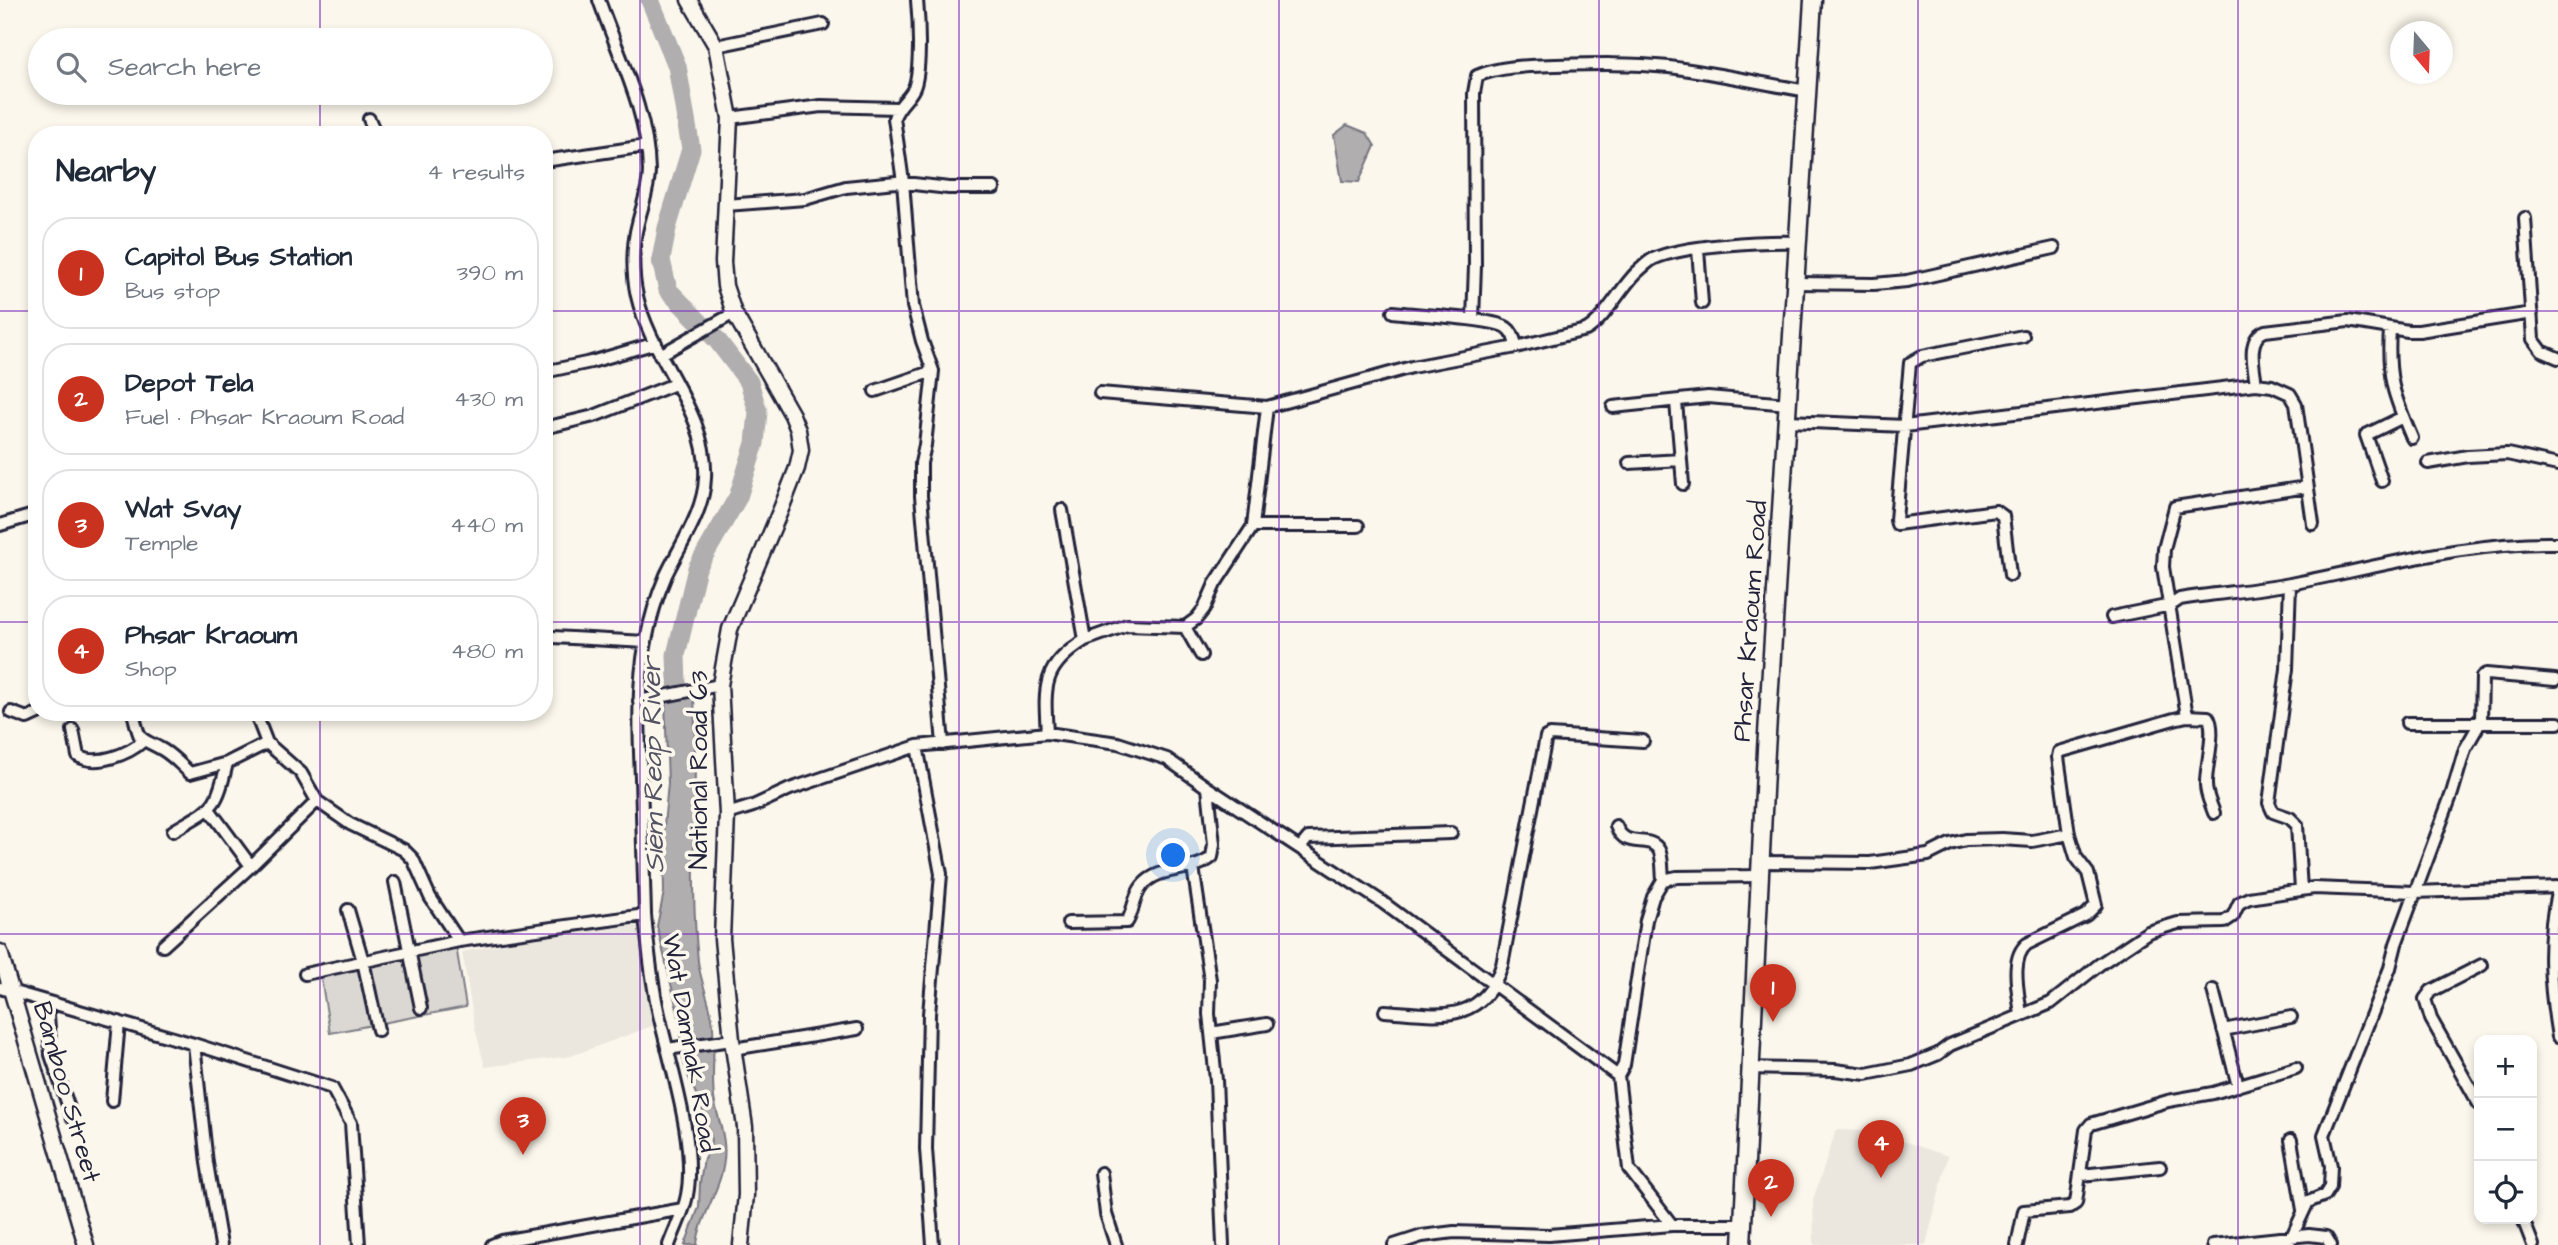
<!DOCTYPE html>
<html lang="en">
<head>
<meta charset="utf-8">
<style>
  :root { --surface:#fff; --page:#f2f2f3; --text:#1f2937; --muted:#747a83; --line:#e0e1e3; --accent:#c8321e }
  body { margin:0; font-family:"Architects Daughter",sans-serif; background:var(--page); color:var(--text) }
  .controls { position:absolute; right:21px; bottom:21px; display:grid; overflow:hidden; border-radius:14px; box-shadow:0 4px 10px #0003 }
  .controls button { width:63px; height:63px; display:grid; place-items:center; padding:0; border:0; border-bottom:2px solid var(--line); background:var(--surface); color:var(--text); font:35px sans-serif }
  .compass { position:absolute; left:2390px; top:21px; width:63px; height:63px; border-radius:50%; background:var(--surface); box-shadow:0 4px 10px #0003; rotate:161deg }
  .you { position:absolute; left:1174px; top:856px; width:24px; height:24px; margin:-18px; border:5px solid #fff; border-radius:50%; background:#1a73e8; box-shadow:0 0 0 10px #1a73e833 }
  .badge { display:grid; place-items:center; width:46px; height:46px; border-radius:50%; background:var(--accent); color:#fff; font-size:23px; font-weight:700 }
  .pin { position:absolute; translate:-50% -58px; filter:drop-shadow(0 2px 4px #0008) }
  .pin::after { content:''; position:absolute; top:37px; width:24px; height:21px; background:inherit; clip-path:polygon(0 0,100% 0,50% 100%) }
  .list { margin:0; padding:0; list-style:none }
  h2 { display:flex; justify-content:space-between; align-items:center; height:91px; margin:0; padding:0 28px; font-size:30px }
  h2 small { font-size:23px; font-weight:400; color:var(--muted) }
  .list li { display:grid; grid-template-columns:46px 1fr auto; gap:21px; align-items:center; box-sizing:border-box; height:112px; margin:0 14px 14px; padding:0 14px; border:2px solid var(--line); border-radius:28px }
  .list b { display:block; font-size:26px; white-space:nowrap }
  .list p { margin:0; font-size:23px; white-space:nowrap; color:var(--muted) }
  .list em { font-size:23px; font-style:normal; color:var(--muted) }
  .icon { flex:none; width:38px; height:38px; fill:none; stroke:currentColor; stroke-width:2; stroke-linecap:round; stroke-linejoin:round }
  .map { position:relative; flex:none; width:2558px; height:1245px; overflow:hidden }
  .search { position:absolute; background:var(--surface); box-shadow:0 4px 10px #0003; left:28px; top:28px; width:525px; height:77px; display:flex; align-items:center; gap:18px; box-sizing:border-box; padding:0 24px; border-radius:38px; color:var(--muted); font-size:26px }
  .panel { position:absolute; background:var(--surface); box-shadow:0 4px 10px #0003; left:28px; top:126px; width:525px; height:595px; border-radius:28px }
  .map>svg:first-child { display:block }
  .built { fill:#ebe7df }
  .green { fill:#dbd8d3; stroke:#7e7d87; stroke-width:2 }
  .water { fill:#b1aeb0; stroke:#787681; stroke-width:2 }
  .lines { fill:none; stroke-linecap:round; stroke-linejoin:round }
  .river { stroke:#b1aeb0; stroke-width:19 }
  .minor-casing { stroke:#22223b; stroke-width:16 }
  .tertiary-casing { stroke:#22223b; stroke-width:19 }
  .secondary-casing { stroke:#22223b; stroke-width:21 }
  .minor { stroke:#fbf7ec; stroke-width:10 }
  .tertiary { stroke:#fbf7ec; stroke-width:14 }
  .secondary { stroke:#fbf7ec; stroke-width:16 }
  .grid { fill:none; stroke:#7b2cbf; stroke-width:2; stroke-opacity:0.55 }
  .labels { text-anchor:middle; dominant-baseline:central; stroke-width:7; stroke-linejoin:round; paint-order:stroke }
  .street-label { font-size:26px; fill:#22223b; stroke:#fbf7ec }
  .water-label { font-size:28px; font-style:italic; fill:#545364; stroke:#fbf7ec }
</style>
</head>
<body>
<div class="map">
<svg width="2558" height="1245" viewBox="0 0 2558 1245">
  <rect width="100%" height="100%" fill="#fbf7ec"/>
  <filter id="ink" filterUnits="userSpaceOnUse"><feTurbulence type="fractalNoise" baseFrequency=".0143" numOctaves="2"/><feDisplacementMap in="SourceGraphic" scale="14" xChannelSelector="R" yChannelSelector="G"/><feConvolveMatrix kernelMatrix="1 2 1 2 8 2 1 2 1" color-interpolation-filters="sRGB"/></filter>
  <g filter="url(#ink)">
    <path class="built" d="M 642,916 L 663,1022 L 571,1056 L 485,1067 L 475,1028 L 462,952 Z
      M 1836,1130 L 1873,1131 L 1948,1156 L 1926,1245 L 1814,1245 L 1813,1200 Z"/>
    <path class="green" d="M 455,940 L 466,1007 L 330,1033 L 319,965 Z"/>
    <path class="water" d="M 1347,125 L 1367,133 L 1375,146 L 1359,182 L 1342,181 L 1334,135 Z
      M 694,695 C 698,784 689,873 698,961 C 700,980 709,999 712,1018 C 716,1044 711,1071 714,1098 C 717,1118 727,1137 724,1160 C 722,1187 699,1219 697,1245 L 685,1245 L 699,1207 L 700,1183 L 704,1159 L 710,1150 L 711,1137 L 702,1108 L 686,1071 L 681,1049 L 681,1025 L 657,926 L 664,892 L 663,836 L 668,783 L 665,701 Z"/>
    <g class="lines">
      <path class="river" d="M 650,0 L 677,66 L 691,149 L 667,228 L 661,260 L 668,290 L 717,340 L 749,382 L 758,412 L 755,443 L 738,497 L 697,568 L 676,655 L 678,712"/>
      <defs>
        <path id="minor" d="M 599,0 C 618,55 648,111 649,171 C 649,189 642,206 638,223 C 632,245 632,274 637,296 C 651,359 709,412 705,478 C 704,512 680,545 666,575 C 657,596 650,619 646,641 C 637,686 639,732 641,778 C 642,823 644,869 645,915 C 648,947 651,979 658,1010 C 669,1062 697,1143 687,1195 C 684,1212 675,1228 669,1245
          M 917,0 C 919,21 921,65 915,85 C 912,97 898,104 894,118 L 903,182 L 913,306 L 922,341 L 933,371 L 925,445 L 921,463 L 921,496 L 943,744
          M 716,46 L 823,24
          M 730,118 L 821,106 L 897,108
          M 369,119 L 376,135
          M 544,161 L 646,146
          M 726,205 L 805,199 L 846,187 L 896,182 L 949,188 L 994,188
          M 2525,218 L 2533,339 L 2542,351 L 2558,358
          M 1698,249 L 1702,303
          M 1796,283 L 1874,284 L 1907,281 L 2054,248
          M 1393,312 C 1413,315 1496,318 1507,328 C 1513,332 1515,340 1516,347
          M 1473,319 L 1475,266 L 1474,93 L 1477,76 C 1501,66 1530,66 1556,65 C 1594,64 1631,63 1669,67 C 1715,73 1761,83 1807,91
          M 2390,329 C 2387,377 2393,394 2412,438
          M 660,355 L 734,313
          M 544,372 L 591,362 L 656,343
          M 2256,384 C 2254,367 2246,339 2265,331 L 2348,321 L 2408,331 L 2419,331 L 2532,313
          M 875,391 L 933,371
          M 1100,393 L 1267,407
          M 1676,402 L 1683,484
          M 1613,407 L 1708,397 L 1789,404
          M 1788,421 L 1905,426 L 2256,384 L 2272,386 L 2290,394 L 2296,404 L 2313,524
          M 544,428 L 594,416 L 675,384
          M 1629,463 L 1681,460
          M 2428,463 L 2468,456 L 2507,454 L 2558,465
          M 2382,481 L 2366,435 L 2403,417
          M 0,525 L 37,514
          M 1253,526 L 1358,526
          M 2010,575 L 2003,516 L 1996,511 L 1897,524 L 1896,520 L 1910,363 L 1922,356 L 2023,336
          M 2290,584 L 2287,669 L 2269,803 L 2273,812 L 2290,818 L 2297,825 L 2301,890
          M 2112,617 L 2171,605 L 2180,599 C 2216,593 2254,591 2290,584 C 2379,567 2467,541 2558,543
          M 1185,627 L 1196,619 L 1204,609 L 1215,584 L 1253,526 L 1267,407 L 1412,367 L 1516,347 L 1586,330 C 1605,319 1620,289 1636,273 C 1641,269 1647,262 1653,259 C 1683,245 1763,241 1798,242
          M 553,637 L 646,642
          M 1085,640 L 1127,625 L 1185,627 L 1201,655
          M 639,701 L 720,685
          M 11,712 L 27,718 L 40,712
          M 133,712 C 141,745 137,735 163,750 C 173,756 181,765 190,773 L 227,763 L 267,743
          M 255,712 L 267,743 L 301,773 L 317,801 L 350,824 L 404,850 L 413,859 L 430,897 L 459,941
          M 2187,716 L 2163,567 L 2164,549 L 2175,507 L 2307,487
          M 2407,723 L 2558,723
          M 73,730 L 78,756 C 96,767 129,754 143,741
          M 1047,733 C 1044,686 1042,667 1085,640 L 1062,510
          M 917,746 L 941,874 L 929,1014 L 926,1149 L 933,1245
          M 209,809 L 251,866
          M 727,814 L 753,806 L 790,789 L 917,746 L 1047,733 L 1118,743 L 1167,759 L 1208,788 L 1382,902 L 1618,1076 L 1629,1169 L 1672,1225
          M 1616,826 C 1625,851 1649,833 1659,850 C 1663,858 1662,871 1663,880
          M 173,831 C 213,807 216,811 227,763
          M 1300,848 L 1308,838 L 1451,833
          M 1760,862 L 1870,863 L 1928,855 L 1950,844 L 1966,840 L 2002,839 L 2032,841 L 2069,834
          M 1193,867 L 1210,980 L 1209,1014 L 1216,1080 L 1223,1245
          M 395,882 L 421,1008
          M 2558,888 C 2546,940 2549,983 2558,1037
          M 348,910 L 363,961 L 378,1030
          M 1068,923 L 1127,922 C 1134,911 1133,897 1142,886 C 1160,864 1192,874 1212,857 L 1214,844 L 1208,788
          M 163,946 L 251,866 L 317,801
          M 305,974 L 459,941 L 645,915
          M 0,988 L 194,1044 L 332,1088 L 351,1123 L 359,1245
          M 2213,990 L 2238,1086
          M 47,1002 L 51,1055 L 72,1117
          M 1385,1011 C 1438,1015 1482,1026 1502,965 L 1546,737 L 1550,735 L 1643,741
          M 2021,1015 C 2019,995 2009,958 2027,944 L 2086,915 L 2096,905 L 2088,873 L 2076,857 L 2069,834 L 2058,757 L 2059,752 L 2174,719 L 2187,716 L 2208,717 C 2217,730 2205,768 2206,785 C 2206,795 2211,804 2214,813
          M 2223,1030 L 2291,1017
          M 1211,1033 L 1267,1024
          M 194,1044 L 207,1163 L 221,1245
          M 667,1049 L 732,1040
          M 733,1049 L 857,1029
          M 1749,1068 L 1835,1070 L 1866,1074 L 1911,1065 L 1938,1054 L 1950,1045 L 2051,1003 L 2100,964 L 2148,932 L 2178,923 L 2224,922 L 2233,916 L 2239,903 L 2249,898 L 2314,888 L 2415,892 L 2558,887
          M 1618,1076 L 1624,1065 L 1646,920 L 1653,897 L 1663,880 L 1677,877 L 1760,876
          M 112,1101 L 119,1022
          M 2479,1104 L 2431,1019 L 2425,999 L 2431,991 L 2482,965
          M 2291,1140 L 2303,1210
          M 1101,1173 L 1106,1214 L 1116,1245
          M 2081,1175 L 2160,1167
          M 2523,1219 L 2533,1245
          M 492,1245 L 502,1241 L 683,1209
          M 1394,1245 L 1422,1236 L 1454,1232 L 1549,1235 L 1672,1225 L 1742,1225
          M 2017,1245 L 2024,1211 L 2070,1207 L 2076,1203 L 2086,1130 L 2091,1124 L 2168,1101 L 2213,1093 L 2296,1068
          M 2213,1245 L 2309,1235 L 2326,1237 L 2331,1245
          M 2288,1245 L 2308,1202 L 2325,1195 L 2330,1187 L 2331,1166 L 2324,1135 L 2390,968 L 2396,944 L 2452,793 L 2465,749 L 2481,721 L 2482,677 L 2486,674 L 2555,680"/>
        <path id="tertiary" d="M 689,0 L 716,46 L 730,118 L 723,262 L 725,286 L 734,313 L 792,415 L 798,430 L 801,450 L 797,468 L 781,509 L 730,629 L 720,685 L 727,814 L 722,939 L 732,1040 L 745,1127 L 746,1195 L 741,1245
          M 0,952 L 86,1245"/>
        <path id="secondary" d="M 1742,1245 L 1766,750 L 1813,0"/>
      </defs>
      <use href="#minor" class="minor-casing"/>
      <use href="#tertiary" class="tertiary-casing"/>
      <use href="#secondary" class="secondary-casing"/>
      <use href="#minor" class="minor"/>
      <use href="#tertiary" class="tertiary"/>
      <use href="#secondary" class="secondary"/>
    </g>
  </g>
  <path class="grid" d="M 320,0 L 320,40M 640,0 L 640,1245M 959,0 L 959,1245M 1279,0 L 1279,1245M 1599,0 L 1599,1245M 1918,0 L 1918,1245M 2238,0 L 2238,1245M 320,93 L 320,135M 0,311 L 37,311M 544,311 L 2558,311M 0,622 L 37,622M 544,622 L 2558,622M 320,712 L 320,1245M 0,934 L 2558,934"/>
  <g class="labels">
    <g class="street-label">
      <text transform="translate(1750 621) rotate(-86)">Phsar Kraoum Road</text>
      <text transform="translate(699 770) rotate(-90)">National Road 63</text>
      <text transform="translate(690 1043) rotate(80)">Wat Damnak Road</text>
      <text transform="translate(67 1092) rotate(74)">Bamboo Street</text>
    </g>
    <g class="water-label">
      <text transform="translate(653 765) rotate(-91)">Siem Reap River</text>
    </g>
  </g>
</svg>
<div class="controls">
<button>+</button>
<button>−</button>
<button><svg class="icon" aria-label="locate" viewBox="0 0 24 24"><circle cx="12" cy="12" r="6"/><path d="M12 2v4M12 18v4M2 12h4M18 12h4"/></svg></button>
</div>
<svg class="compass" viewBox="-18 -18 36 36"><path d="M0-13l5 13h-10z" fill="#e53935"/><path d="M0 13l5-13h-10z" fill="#747a83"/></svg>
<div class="you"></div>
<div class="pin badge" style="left:1773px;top:1022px">1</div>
<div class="pin badge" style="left:1771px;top:1217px">2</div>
<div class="pin badge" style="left:523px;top:1155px">3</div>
<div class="pin badge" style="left:1881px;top:1178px">4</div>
<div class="search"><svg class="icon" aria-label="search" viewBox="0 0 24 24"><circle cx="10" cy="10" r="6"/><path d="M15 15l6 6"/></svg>Search here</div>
<section class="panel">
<h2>Nearby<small>4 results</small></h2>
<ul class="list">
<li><span class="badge">1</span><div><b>Capitol Bus Station</b><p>Bus stop</p></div><em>390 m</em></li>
<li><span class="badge">2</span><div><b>Depot Tela</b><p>Fuel · Phsar Kraoum Road</p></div><em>430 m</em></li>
<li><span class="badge">3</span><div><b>Wat Svay</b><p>Temple</p></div><em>440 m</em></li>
<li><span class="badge">4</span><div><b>Phsar Kraoum</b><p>Shop</p></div><em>480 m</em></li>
</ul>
</section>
</div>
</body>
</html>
